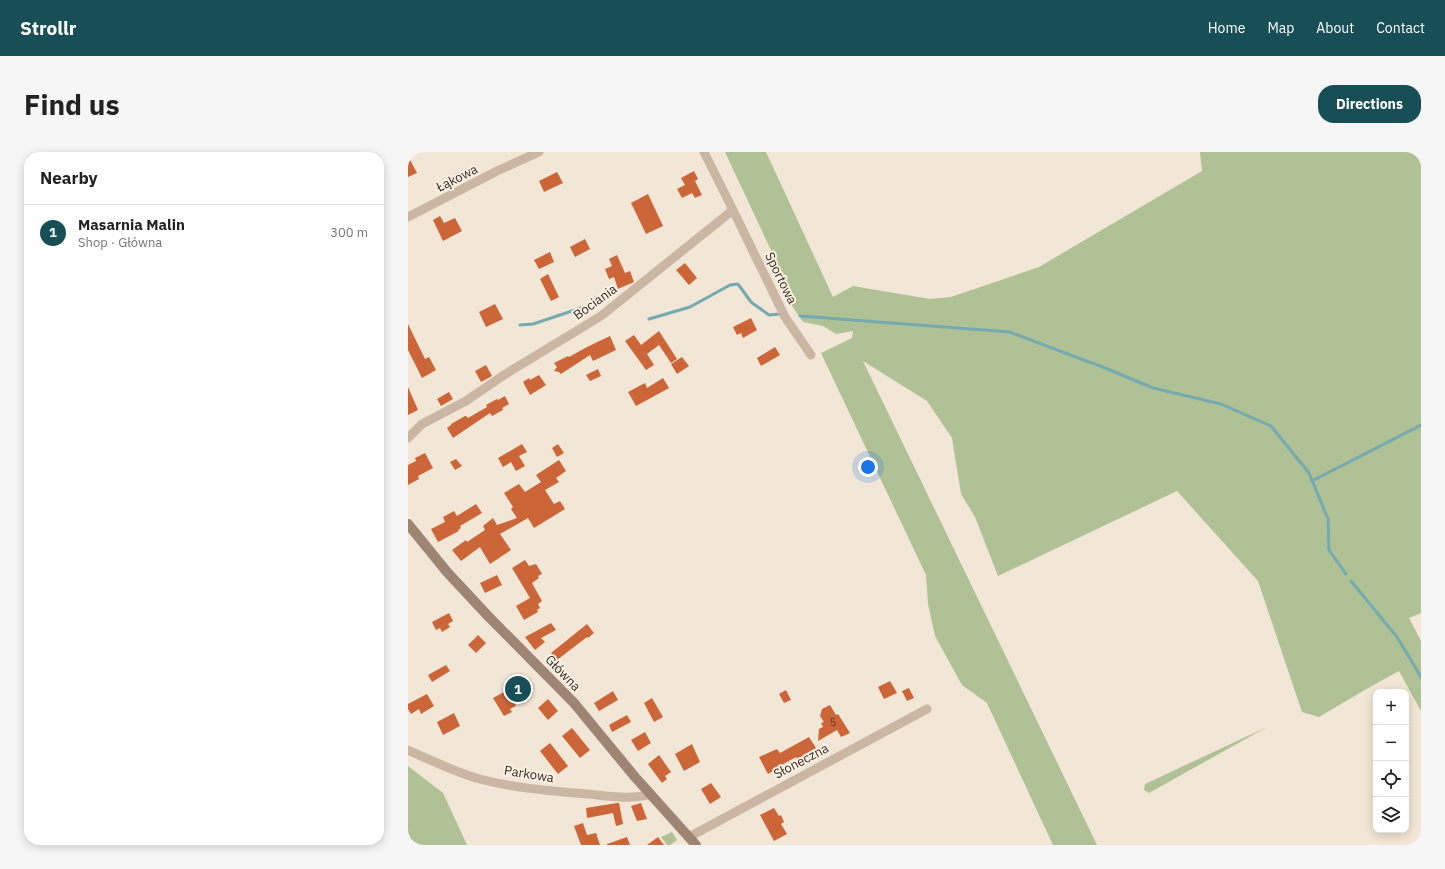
<!DOCTYPE html>
<html lang="en">
<head>
<meta charset="utf-8">
<style>
  :root { --surface:#fff; --page:#f6f6f6; --text:#222; --muted:#767676; --line:#e0e0e0; --accent:#184f57 }
  body { margin:0; font-family:"IBM Plex Sans",sans-serif; background:var(--page); color:var(--text) }
  .controls { position:absolute; right:12px; bottom:12px; display:grid; overflow:hidden; border-radius:8px; box-shadow:0 2px 10px #0003 }
  .controls button { width:36px; height:36px; display:grid; place-items:center; padding:0; border:0; border-bottom:1px solid var(--line); background:var(--surface); color:var(--text); font:20px sans-serif }
  .you { position:absolute; left:460px; top:315px; width:14px; height:14px; margin:-10px; border:3px solid #fff; border-radius:50%; background:#1a73e8; box-shadow:0 0 0 6px #1a73e833 }
  .badge { display:grid; place-items:center; width:26px; height:26px; border-radius:50%; background:var(--accent); color:#fff; font-size:13px; font-weight:700 }
  .pin { position:absolute; translate:-50% -50%; border:2px solid #fff; box-shadow:0 1px 4px #0006 }
  .list { margin:0; padding:0; list-style:none }
  h2 { display:flex; justify-content:space-between; align-items:center; height:52px; margin:0; padding:0 16px; font-size:17px }
  h2 small { font-size:13px; font-weight:400; color:var(--muted) }
  .list li { display:grid; grid-template-columns:26px 1fr auto; gap:12px; align-items:center; box-sizing:border-box; height:56px; padding:0 16px; border-top:1px solid var(--line) }
  .list b { display:block; font-size:15px; white-space:nowrap }
  .list p { margin:0; font-size:13px; white-space:nowrap; color:var(--muted) }
  .list em { font-size:13px; font-style:normal; color:var(--muted) }
  .icon { flex:none; width:22px; height:22px; fill:none; stroke:currentColor; stroke-width:2; stroke-linecap:round; stroke-linejoin:round }
  .map { position:relative; flex:none; width:1013px; height:693px; overflow:hidden; border-radius:16px }
  header { display:flex; align-items:center; gap:24px; box-sizing:border-box; height:56px; padding:0 20px; background:var(--accent); color:#fff }
  header strong { font-size:19px }
  nav { display:flex; gap:22px; margin-inline-start:auto; font-size:14px }
  .intro { display:flex; align-items:center; justify-content:space-between; box-sizing:border-box; height:96px; padding:0 24px }
  h1 { margin:0; font-size:28px }
  .button { padding:10px 18px; border-radius:16px; background:var(--accent); color:#fff; font-size:14px; font-weight:700 }
  main { display:flex; gap:24px; padding:0 24px }
  aside { flex:1; background:var(--surface); border-radius:16px; box-shadow:0 2px 10px #0003 }
  .map>svg:first-child { display:block }
  .green { fill:#b0c196 }
  .lines { fill:none; stroke-linecap:round; stroke-linejoin:round }
  .stream { stroke:#74aab0; stroke-width:3 }
  .building { fill:#cc6639 }
  .street { stroke:#cab6a2; stroke-width:9 }
  .secondary { stroke:#9e8573; stroke-width:10 }
  .labels { text-anchor:middle; dominant-baseline:central; stroke-width:4; stroke-linejoin:round; paint-order:stroke }
  .number-label { font-size:11px; fill:#5a392a }
  .street-label { font-size:13px; fill:#342a25; stroke:#faf0e2 }
</style>
</head>
<body>
<header>
<strong>Strollr</strong>
<nav><a>Home</a><a>Map</a><a>About</a><a>Contact</a></nav>
</header>
<div class="intro"><h1>Find us</h1><a class="button">Directions</a></div>
<main>
<aside>
<h2>Nearby<small></small></h2>
<ul class="list">
<li><span class="badge">1</span><div><b>Masarnia Malin</b><p>Shop · Główna</p></div><em>300 m</em></li>
</ul>
</aside>
<div class="map">
<svg width="1013" height="693" viewBox="0 0 1013 693">
  <rect width="100%" height="100%" fill="#f2e6d6"/>
  <path class="green" d="M 317,0 L 358,0 L 425,145 L 445,134 L 522,147 L 543,145 L 631,115 L 794,19 L 792,0 L 1013,0 L 1013,461 L 1001,466 L 1013,489 L 1013,559 L 991,519 L 955,539 L 911,565 L 894,560 L 850,429 L 769,339 L 590,424 L 567,365 L 553,342 L 544,286 L 519,249 L 455,209 L 689,693 L 645,693 L 579,551 L 554,533 L 527,484 L 520,452 L 518,423 L 413,201 L 444,186 L 445,179 L 428,182 L 415,174 L 395,170 L 380,148 L 384,143 Z
    M 859,575 L 741,641 L 736,638 L 737,632 Z
    M 0,614 L 35,641 L 59,693 L 0,693 Z
    M 264,680 L 269,688 L 262,693 L 259,693 L 253,685 Z"/>
  <g class="lines">
    <path class="stream" d="M 392,164 L 602,180 L 697,216 L 745,236 L 813,252 L 863,274 L 901,321 L 920,367 L 921,398 L 938,422
      M 241,167 L 282,155 L 322,133 L 330,132 L 343,150 L 361,163 L 372,162
      M 112,173 L 125,172 L 179,154 L 190,153
      M 904,329 L 1013,273
      M 943,429 L 989,485 L 1013,525"/>
  </g>
  <path class="building" d="M 0,4 L 9,21 L 0,25 Z
    M 286,19 L 290,27 L 287,29 L 294,43 L 287,46 L 284,41 L 274,46 L 269,37 L 277,33 L 273,26 Z
    M 149,20 L 155,31 L 136,40 L 131,29 Z
    M 240,42 L 255,74 L 238,82 L 223,51 Z
    M 32,64 L 36,71 L 47,66 L 54,79 L 35,89 L 25,68 Z
    M 177,87 L 182,97 L 167,105 L 162,95 Z
    M 142,100 L 146,110 L 131,117 L 126,108 Z
    M 209,103 L 217,121 L 222,119 L 226,130 L 210,137 L 206,125 L 201,127 L 197,117 L 204,114 L 201,107 Z
    M 277,111 L 289,126 L 281,133 L 268,118 Z
    M 140,122 L 151,145 L 143,149 L 132,127 Z
    M 87,152 L 95,167 L 78,175 L 71,160 Z
    M 343,166 L 349,178 L 335,186 L 333,181 L 329,183 L 325,175 Z
    M 0,172 L 17,207 L 21,205 L 28,218 L 14,226 L 0,198 Z
    M 251,179 L 269,207 L 263,211 L 251,193 L 239,202 L 246,213 L 238,218 L 217,189 L 226,183 L 233,193 Z
    M 202,184 L 208,198 L 185,209 L 182,203 L 153,222 L 151,220 L 146,219 L 149,215 L 146,211 L 160,204 L 161,205 L 179,195 Z
    M 367,195 L 372,203 L 353,214 L 349,206 Z
    M 274,205 L 281,214 L 269,222 L 263,212 Z
    M 78,213 L 84,224 L 73,230 L 67,219 Z
    M 190,217 L 193,224 L 182,229 L 178,223 Z
    M 131,223 L 138,233 L 122,243 L 115,230 L 121,226 L 122,228 Z
    M 255,226 L 261,236 L 228,254 L 220,240 L 237,231 L 239,236 Z
    M 0,235 L 10,258 L 0,263 Z
    M 41,240 L 45,247 L 33,254 L 29,247 Z
    M 97,244 L 101,252 L 94,256 L 95,258 L 84,264 L 82,261 L 45,286 L 39,276 L 43,273 L 43,272 L 57,264 L 58,264 L 60,266 L 79,255 L 78,253 L 89,247 L 90,248 Z
    M 114,292 L 119,300 L 111,304 L 117,314 L 108,319 L 103,310 L 95,315 L 90,306 Z
    M 150,292 L 156,301 L 149,305 L 144,296 Z
    M 17,301 L 25,316 L 10,324 L 11,327 L 0,333 L 0,313 L 8,309 L 7,306 Z
    M 48,307 L 54,314 L 47,318 L 42,310 Z
    M 151,308 L 158,319 L 148,326 L 151,330 L 137,338 L 146,352 L 152,349 L 157,357 L 126,376 L 120,366 L 92,382 L 103,398 L 82,412 L 72,395 L 53,409 L 44,398 L 58,388 L 59,390 L 77,378 L 75,374 L 85,366 L 89,373 L 109,366 L 103,357 L 105,355 L 96,341 L 111,332 L 117,340 L 133,330 L 128,323 Z
    M 68,352 L 74,361 L 52,374 L 53,376 L 50,378 L 51,379 L 30,390 L 23,377 L 37,370 L 35,365 L 46,359 L 49,364 Z
    M 117,408 L 121,414 L 128,412 L 134,422 L 130,424 L 131,426 L 124,431 L 134,449 L 130,452 L 132,456 L 129,458 L 130,460 L 116,468 L 108,454 L 122,446 L 104,416 Z
    M 89,423 L 94,433 L 77,441 L 72,431 Z
    M 41,461 L 45,469 L 40,472 L 42,475 L 34,480 L 32,476 L 28,478 L 24,470 Z
    M 143,471 L 148,478 L 133,486 L 137,490 L 127,498 L 117,485 Z
    M 179,472 L 186,481 L 180,486 L 179,485 L 149,508 L 143,501 Z
    M 70,483 L 78,491 L 68,501 L 60,493 Z
    M 38,513 L 42,519 L 24,530 L 20,523 Z
    M 482,529 L 489,541 L 476,547 L 470,535 Z
    M 107,534 L 109,537 L 110,536 L 114,543 L 113,544 L 114,546 L 106,550 L 108,554 L 102,557 L 104,560 L 96,564 L 85,546 Z
    M 501,536 L 506,546 L 499,549 L 494,539 Z
    M 378,538 L 383,548 L 376,551 L 371,542 Z
    M 205,539 L 210,548 L 191,559 L 186,551 Z
    M 19,542 L 26,554 L 13,562 L 11,557 L 3,562 L 0,557 L 0,552 Z
    M 244,546 L 255,565 L 246,570 L 236,551 Z
    M 140,547 L 150,559 L 140,568 L 130,556 Z
    M 422,553 L 428,563 L 430,562 L 442,581 L 433,585 L 429,578 L 410,589 L 411,577 L 415,575 L 413,571 L 416,570 L 412,564 L 414,557 Z
    M 46,561 L 52,574 L 35,583 L 29,570 Z
    M 219,563 L 223,570 L 204,580 L 201,573 Z
    M 164,576 L 182,598 L 172,606 L 154,584 Z
    M 237,580 L 243,591 L 230,599 L 223,588 Z
    M 401,585 L 408,596 L 389,607 L 388,605 L 370,615 L 370,616 L 360,622 L 351,605 L 369,597 L 372,601 Z
    M 142,591 L 160,614 L 150,622 L 132,599 Z
    M 284,592 L 292,610 L 276,619 L 267,602 Z
    M 251,603 L 263,620 L 257,624 L 259,627 L 254,631 L 240,612 Z
    M 303,631 L 313,645 L 302,652 L 293,637 Z
    M 209,651 L 211,651 L 215,672 L 208,674 L 205,661 L 179,666 L 178,656 Z
    M 233,651 L 239,667 L 229,669 L 223,654 Z
    M 366,656 L 371,664 L 373,663 L 376,670 L 373,672 L 379,682 L 366,689 L 352,663 Z
    M 175,671 L 179,683 L 188,681 L 192,693 L 173,693 L 166,674 Z
    M 219,685 L 222,693 L 199,693 L 199,692 Z
    M 250,685 L 256,693 L 239,693 Z"/>
  <g class="lines">
    <path class="street" d="M 325,58 L 377,165 L 403,203
      M 0,65 L 89,19 L 131,0
      M 0,286 L 14,272 L 58,249 L 96,223 L 193,164 L 325,58 L 296,0
      M 0,598 C 22,608 45,619 68,626 C 104,636 142,639 180,642 C 200,644 224,648 243,642
      M 281,685 L 519,557"/>
    <path class="secondary" d="M 0,372 L 39,420 L 80,464 L 166,551 L 227,625 L 288,693"/>
  </g>
  <g class="labels">
    <g class="number-label">
      <text x="425" y="570">5</text>
    </g>
    <g class="street-label">
      <text transform="translate(49 26) rotate(-27)">Łąkowa</text>
      <text transform="translate(373 126) rotate(64)">Sportowa</text>
      <text transform="translate(187 150) rotate(-36)">Bociania</text>
      <text transform="translate(155 521) rotate(46)">Główna</text>
      <text transform="translate(393 609) rotate(-28)">Słoneczna</text>
      <text transform="translate(121 622) rotate(9)">Parkowa</text>
    </g>
  </g>
</svg>
<div class="controls">
<button>+</button>
<button>−</button>
<button><svg class="icon" aria-label="locate" viewBox="0 0 24 24"><circle cx="12" cy="12" r="6"/><path d="M12 2v4M12 18v4M2 12h4M18 12h4"/></svg></button>
<button><svg class="icon" aria-label="layers" viewBox="0 0 24 24"><path d="M12 4l9 5-9 5-9-5zM3 14l9 5 9-5"/></svg></button>
</div>
<div class="you"></div>
<div class="pin badge" style="left:110px;top:537px">1</div>
</div>
</main>
</body>
</html>
